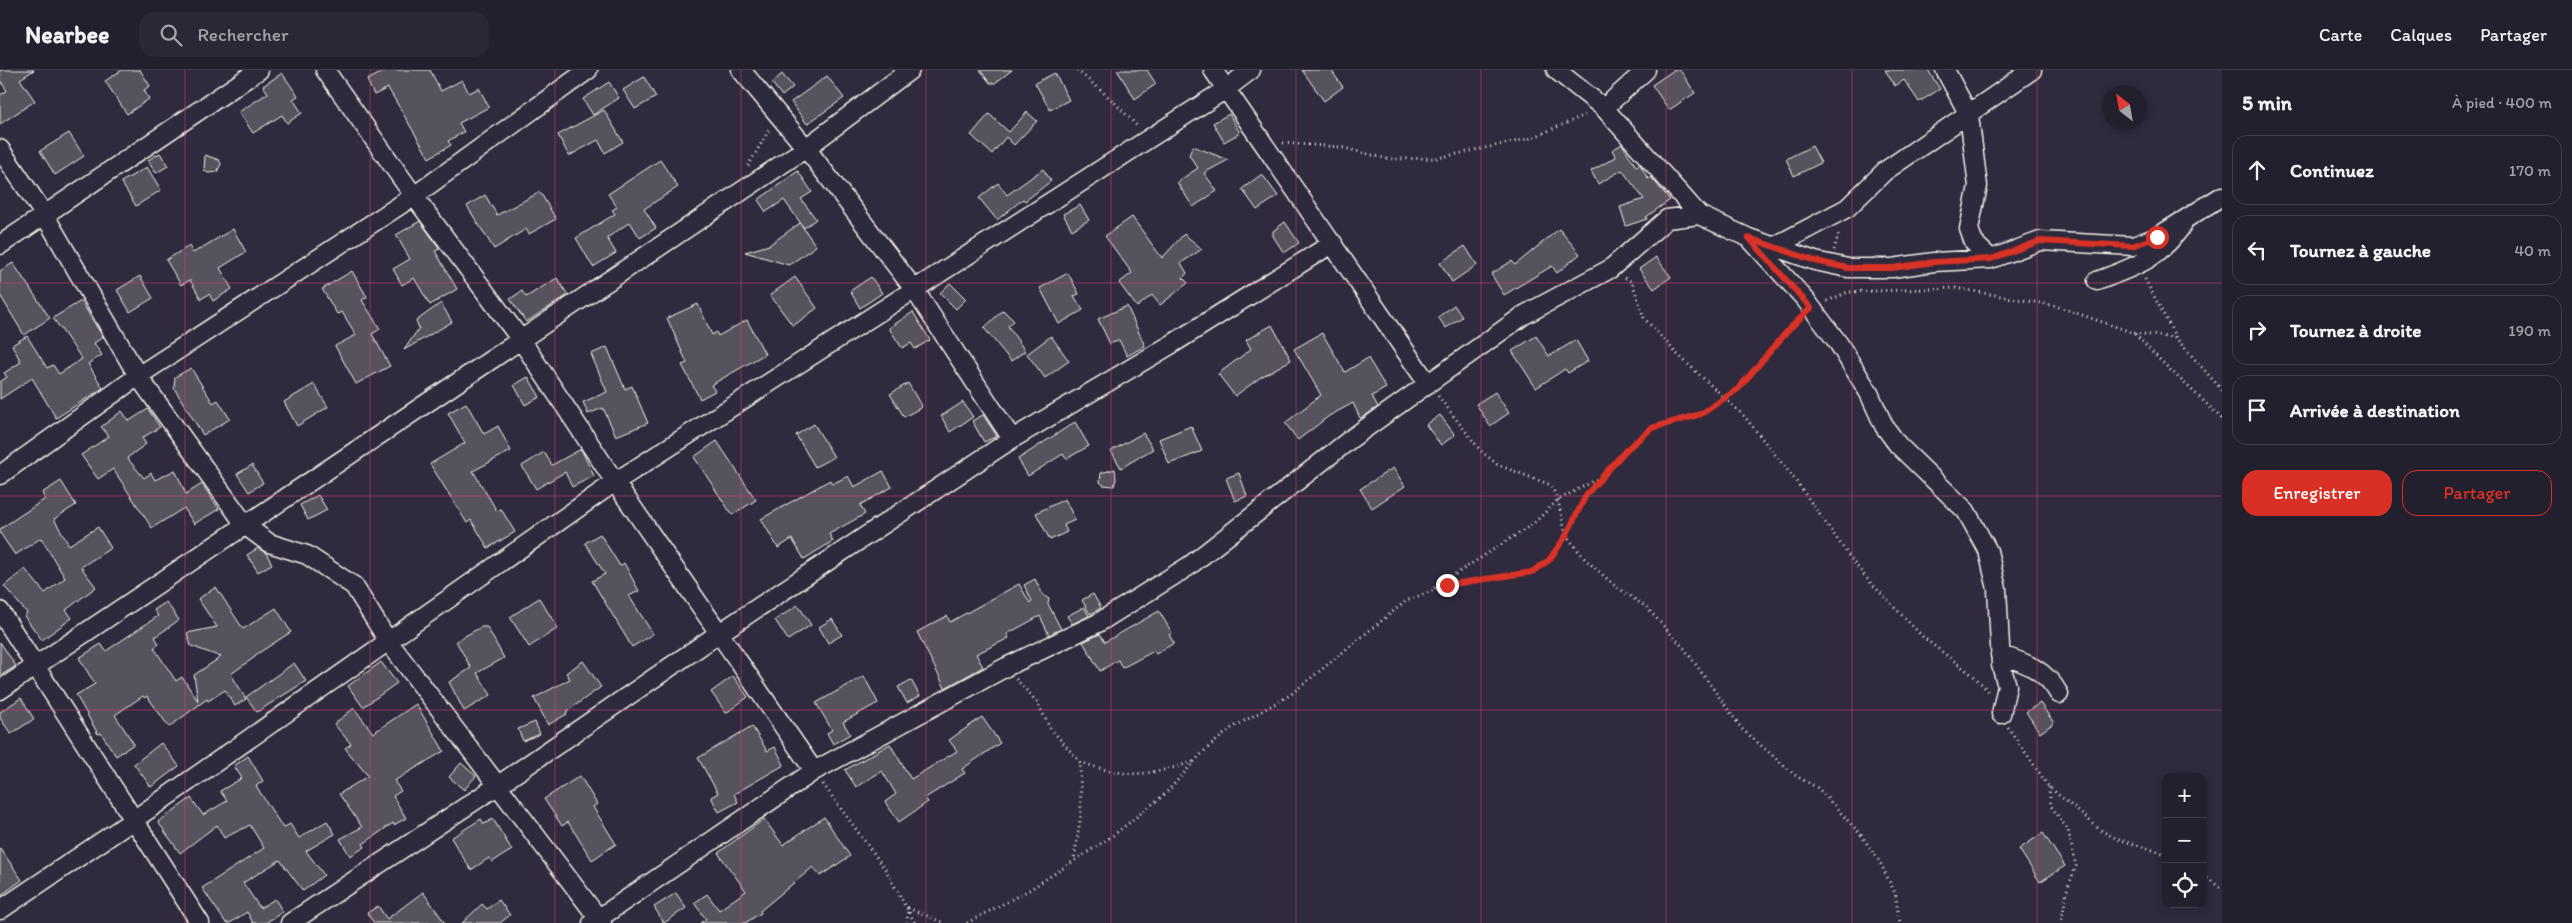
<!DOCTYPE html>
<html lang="fr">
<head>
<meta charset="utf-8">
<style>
  :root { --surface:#23202e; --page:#2b2836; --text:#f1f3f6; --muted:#a3a3aa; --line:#403e4a; --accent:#d93025 }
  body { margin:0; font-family:Itim,sans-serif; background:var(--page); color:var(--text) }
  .controls { position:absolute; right:15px; bottom:15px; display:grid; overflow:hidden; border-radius:10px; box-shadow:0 2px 8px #0003 }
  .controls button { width:45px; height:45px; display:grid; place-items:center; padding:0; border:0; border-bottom:1px solid var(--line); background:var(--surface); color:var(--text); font:25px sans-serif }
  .compass { position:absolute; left:2102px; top:15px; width:45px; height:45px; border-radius:50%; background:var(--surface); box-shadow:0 2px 8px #0003; rotate:329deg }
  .stop { position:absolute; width:15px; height:15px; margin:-11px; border:4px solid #d93025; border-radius:50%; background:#fff }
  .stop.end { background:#d93025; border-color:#fff; box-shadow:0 1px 5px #0008 }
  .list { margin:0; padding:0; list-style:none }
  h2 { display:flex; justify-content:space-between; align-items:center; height:65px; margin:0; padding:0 20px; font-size:21px }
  h2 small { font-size:16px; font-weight:400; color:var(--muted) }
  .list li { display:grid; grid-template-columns:32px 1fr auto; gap:15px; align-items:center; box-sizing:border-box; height:70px; margin:0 10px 10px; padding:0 10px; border:1px solid var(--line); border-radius:15px }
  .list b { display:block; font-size:19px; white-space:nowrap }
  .list em { font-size:16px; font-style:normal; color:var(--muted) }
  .actions { display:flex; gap:10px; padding:15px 20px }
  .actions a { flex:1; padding:11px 0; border:1px solid var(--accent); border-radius:15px; text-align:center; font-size:18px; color:var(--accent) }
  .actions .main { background:var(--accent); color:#fff }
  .icon { flex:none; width:28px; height:28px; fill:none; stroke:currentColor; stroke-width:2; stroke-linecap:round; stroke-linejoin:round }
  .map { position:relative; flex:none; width:2222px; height:853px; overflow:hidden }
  header { display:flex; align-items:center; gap:30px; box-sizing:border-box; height:70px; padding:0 25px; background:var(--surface); border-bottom:1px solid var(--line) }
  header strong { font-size:24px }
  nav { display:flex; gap:28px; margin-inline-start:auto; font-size:18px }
  .search { width:350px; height:45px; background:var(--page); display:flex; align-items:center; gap:12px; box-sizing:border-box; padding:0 18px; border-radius:15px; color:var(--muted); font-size:19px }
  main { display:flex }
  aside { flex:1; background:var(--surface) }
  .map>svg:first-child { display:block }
  .building { fill:#56525f; stroke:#f4f1e8 }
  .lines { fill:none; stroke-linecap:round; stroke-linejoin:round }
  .minor-casing { stroke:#f4f1e8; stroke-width:21 }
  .path { stroke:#f4f1e8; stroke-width:3; stroke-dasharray:1 4; stroke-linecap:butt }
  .minor { stroke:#2f2a3d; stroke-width:18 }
  .route { stroke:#d93025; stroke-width:6 }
  .grid { fill:none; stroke:#cc4377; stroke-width:1; stroke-opacity:0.55 }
</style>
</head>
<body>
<header>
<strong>Nearbee</strong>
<div class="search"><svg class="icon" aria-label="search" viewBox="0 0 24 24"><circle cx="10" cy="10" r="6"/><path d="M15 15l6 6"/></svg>Rechercher</div>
<nav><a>Carte</a><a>Calques</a><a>Partager</a></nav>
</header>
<main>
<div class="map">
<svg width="2222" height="853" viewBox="0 0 2222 853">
  <rect width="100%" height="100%" fill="#2f2a3d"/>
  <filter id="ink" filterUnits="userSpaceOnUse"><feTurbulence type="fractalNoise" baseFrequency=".02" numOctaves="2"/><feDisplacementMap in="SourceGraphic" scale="10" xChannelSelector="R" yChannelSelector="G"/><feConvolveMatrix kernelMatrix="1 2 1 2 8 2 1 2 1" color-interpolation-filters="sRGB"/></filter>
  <g filter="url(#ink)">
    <path class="building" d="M 0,0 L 34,0 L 20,9 L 35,31 L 0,54 L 0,25 L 7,21 L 0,10 Z
      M 122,0 L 140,0 L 150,16 L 144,20 L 149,29 L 127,44 L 105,11 Z
      M 387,0 L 430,0 L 441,21 L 462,10 L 469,23 L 479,18 L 489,37 L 459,53 L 464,62 L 448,71 L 451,75 L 429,88 L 388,18 L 374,25 L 367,10 Z
      M 980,0 L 1012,0 L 995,13 L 990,13 Z
      M 1117,0 L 1147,0 L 1156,14 L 1135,29 Z
      M 1302,0 L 1331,0 L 1343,17 L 1324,31 Z
      M 1674,0 L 1680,0 L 1695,23 L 1669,40 L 1652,15 Z
      M 1885,0 L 1928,0 L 1940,19 L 1919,32 L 1904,10 L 1895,16 Z
      M 282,3 L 298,26 L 293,29 L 302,43 L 287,53 L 282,45 L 253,63 L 239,42 L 268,23 L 263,16 Z
      M 1055,3 L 1069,30 L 1050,40 L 1035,13 Z
      M 782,4 L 793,17 L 782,26 L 772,13 Z
      M 827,6 L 844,28 L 807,54 L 791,32 Z
      M 644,7 L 656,27 L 635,39 L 623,20 Z
      M 609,12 L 619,28 L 593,45 L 583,29 Z
      M 604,40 L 623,72 L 605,83 L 598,70 L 569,86 L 558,65 Z
      M 1027,42 L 1037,51 L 1014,75 L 1006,67 L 992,84 L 971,65 L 989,44 L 1009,62 Z
      M 1229,44 L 1240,63 L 1224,72 L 1213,53 Z
      M 69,63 L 84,86 L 55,105 L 40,81 Z
      M 1622,74 L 1636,96 L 1640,94 L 1648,109 L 1651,107 L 1670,130 L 1646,147 L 1647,149 L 1626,156 L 1620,137 L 1644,129 L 1622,100 L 1598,114 L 1591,101 L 1616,87 L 1612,80 Z
      M 1193,76 L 1228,90 L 1204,103 L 1217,121 L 1193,137 L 1177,112 L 1198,98 L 1189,85 Z
      M 1812,76 L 1821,93 L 1794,106 L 1786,89 Z
      M 160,83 L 168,96 L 156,103 L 148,90 Z
      M 205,85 L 219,90 L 221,94 L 217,102 L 208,103 L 204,100 Z
      M 660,90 L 678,117 L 644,139 L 656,158 L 640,168 L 630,152 L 607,168 L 616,183 L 593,197 L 576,168 L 615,144 L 612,140 L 617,137 L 608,124 Z
      M 147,97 L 161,120 L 136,136 L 121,112 Z
      M 1043,99 L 1051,111 L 1025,131 L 1023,129 L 997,150 L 979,128 L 998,113 L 1007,125 Z
      M 798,101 L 812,122 L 801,129 L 816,149 L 804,158 L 784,130 L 766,142 L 758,130 Z
      M 1262,104 L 1278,126 L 1257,140 L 1242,119 Z
      M 540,122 L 556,149 L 529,164 L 526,159 L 494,179 L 467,136 L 485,125 L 497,145 Z
      M 1080,135 L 1089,150 L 1072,160 L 1063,144 Z
      M 1132,147 L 1162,188 L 1184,164 L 1202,179 L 1181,193 L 1187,203 L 1183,208 L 1188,213 L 1160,235 L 1152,225 L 1137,237 L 1119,213 L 1132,203 L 1105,166 Z
      M 420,151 L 440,179 L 435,181 L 457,219 L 430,235 L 414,208 L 402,215 L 393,199 L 410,189 L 396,165 Z
      M 1285,152 L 1299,173 L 1284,183 L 1273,166 L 1273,161 Z
      M 800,153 L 816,176 L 789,195 L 745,182 L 769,175 Z
      M 233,159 L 246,182 L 220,198 L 232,219 L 213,231 L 209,224 L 201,229 L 190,210 L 181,215 L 166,190 L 189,176 L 193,183 Z
      M 1559,159 L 1580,184 L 1557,203 L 1552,196 L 1504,225 L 1491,204 L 1512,191 L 1515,195 Z
      M 1465,176 L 1477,195 L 1452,212 L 1440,193 Z
      M 1656,187 L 1671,207 L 1654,219 L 1639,199 Z
      M 13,193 L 50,248 L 24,265 L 0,225 L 0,201 Z
      M 352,201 L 367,227 L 362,230 L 380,259 L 372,264 L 390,296 L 356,314 L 335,276 L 356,265 L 342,242 L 337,244 L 322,219 Z
      M 1068,203 L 1079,224 L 1074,226 L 1083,240 L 1059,254 L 1040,218 Z
      M 140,206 L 153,228 L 130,242 L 117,220 Z
      M 795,207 L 817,238 L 793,256 L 770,225 Z
      M 871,207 L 882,223 L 860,238 L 850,221 Z
      M 557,208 L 568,225 L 526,252 L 510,229 L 522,221 L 526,227 Z
      M 950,213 L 966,229 L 956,239 L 940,223 Z
      M 81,231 L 103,267 L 94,273 L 102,285 L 88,294 L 103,318 L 56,348 L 32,308 L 0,329 L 0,312 L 7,307 L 4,303 L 21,292 L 12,275 L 27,266 L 47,298 L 53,295 L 59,304 L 82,289 L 53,248 Z
      M 441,233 L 452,252 L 404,280 L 419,258 L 416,251 Z
      M 698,234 L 712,265 L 716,262 L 718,266 L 747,250 L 765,284 L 711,315 L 715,321 L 700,329 L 682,295 L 687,293 L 667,248 Z
      M 1454,235 L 1462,247 L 1446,258 L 1438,247 Z
      M 1127,236 L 1145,276 L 1127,286 L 1119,270 L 1110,274 L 1098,249 Z
      M 1003,240 L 1014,251 L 1008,256 L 1025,281 L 1011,291 L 984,258 Z
      M 913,242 L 930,270 L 915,279 L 911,273 L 902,278 L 889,258 Z
      M 1272,255 L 1291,290 L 1261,307 L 1235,326 L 1218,304 L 1251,279 L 1246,270 Z
      M 1322,263 L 1345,302 L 1368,288 L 1386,318 L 1372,326 L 1378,337 L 1363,347 L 1360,348 L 1353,333 L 1329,346 L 1298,370 L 1285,353 L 1321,325 L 1294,279 Z
      M 1051,266 L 1069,291 L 1045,308 L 1027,284 Z
      M 1536,266 L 1549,286 L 1576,270 L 1588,291 L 1568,303 L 1565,299 L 1536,318 L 1512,281 Z
      M 607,277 L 625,319 L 632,316 L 648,353 L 616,366 L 603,338 L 588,344 L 583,332 L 607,322 L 591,284 Z
      M 191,298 L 213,333 L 218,330 L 230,349 L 203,365 L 174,318 L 175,307 Z
      M 528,307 L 540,327 L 525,335 L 514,315 Z
      M 908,313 L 922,337 L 904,347 L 890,324 Z
      M 314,314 L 328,337 L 297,356 L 284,332 Z
      M 1495,322 L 1509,343 L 1490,356 L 1476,334 Z
      M 963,332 L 973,347 L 950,362 L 941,346 Z
      M 466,333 L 484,364 L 498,356 L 511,381 L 473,401 L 497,441 L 501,439 L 515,462 L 488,478 L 471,450 L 467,453 L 430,394 L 465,373 L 448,343 Z
      M 148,339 L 160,357 L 142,368 L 146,374 L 127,388 L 144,408 L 151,403 L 155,410 L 175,400 L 186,424 L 202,414 L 219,439 L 194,454 L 184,438 L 152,458 L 113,399 L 98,409 L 81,385 L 109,366 L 101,357 L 122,341 L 129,351 Z
      M 983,345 L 997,366 L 984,372 L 972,351 Z
      M 1440,345 L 1455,365 L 1441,375 L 1426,355 Z
      M 1075,352 L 1089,376 L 1066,389 L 1063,384 L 1028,406 L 1018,389 Z
      M 814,354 L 834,387 L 815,397 L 796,365 Z
      M 1191,356 L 1202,381 L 1169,394 L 1159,369 Z
      M 1143,363 L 1153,379 L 1121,398 L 1111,381 Z
      M 717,371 L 756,430 L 732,445 L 694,387 Z
      M 581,379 L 594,406 L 572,417 L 565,402 L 536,419 L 522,396 L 544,382 L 552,395 Z
      M 252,395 L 263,413 L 249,422 L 237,404 Z
      M 1393,398 L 1405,416 L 1372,438 L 1360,419 Z
      M 1115,399 L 1116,409 L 1114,416 L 1103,415 L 1100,412 L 1101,403 Z
      M 883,401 L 892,417 L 860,435 L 865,444 L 829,464 L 833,471 L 804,489 L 792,469 L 778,478 L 761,449 L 830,410 L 832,414 L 848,406 L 854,417 Z
      M 1239,403 L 1247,426 L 1235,431 L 1226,408 Z
      M 61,411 L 76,435 L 54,449 L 69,475 L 98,457 L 111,478 L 81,497 L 96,517 L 66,540 L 72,548 L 42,570 L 24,546 L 27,543 L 4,516 L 25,499 L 45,523 L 65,508 L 41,468 L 15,485 L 0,463 L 0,459 L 45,429 L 42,423 Z
      M 318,425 L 327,440 L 308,450 L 300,435 Z
      M 1065,429 L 1075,450 L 1064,455 L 1067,462 L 1050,470 L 1036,443 Z
      M 600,464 L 620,496 L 624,493 L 639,521 L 629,526 L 653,564 L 632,577 L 592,511 L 605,504 L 585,473 Z
      M 258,478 L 266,483 L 272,494 L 258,502 L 247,485 Z
      M 1035,509 L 1043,525 L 1049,529 L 1048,534 L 1061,559 L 1049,565 L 1040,546 L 1007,564 L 1009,568 L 976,584 L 983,597 L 945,618 L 917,562 L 947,546 L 950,552 L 1019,514 L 1030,533 L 1032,531 L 1024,515 Z
      M 216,517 L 243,559 L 276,538 L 291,562 L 254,586 L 255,587 L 231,604 L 246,629 L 235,636 L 225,620 L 208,631 L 207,629 L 169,657 L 147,626 L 145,628 L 143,626 L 115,645 L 134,674 L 116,686 L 101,663 L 98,664 L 76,625 L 95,614 L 79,588 L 101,574 L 106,581 L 158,546 L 154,540 L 166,532 L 179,550 L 155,567 L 159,574 L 154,578 L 176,611 L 182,607 L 198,631 L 194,605 L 221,587 L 191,576 L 187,563 L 217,557 L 198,529 Z
      M 1093,524 L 1101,538 L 1090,544 L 1082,530 Z
      M 539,528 L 558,558 L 529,577 L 510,547 Z
      M 798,535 L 811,555 L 788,570 L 775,550 Z
      M 1084,537 L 1089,546 L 1072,554 L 1067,546 Z
      M 1159,541 L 1172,563 L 1169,565 L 1174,573 L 1156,584 L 1154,581 L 1122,598 L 1118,590 L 1100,601 L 1083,572 L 1100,564 L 1105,572 Z
      M 832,549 L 842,565 L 828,573 L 819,557 Z
      M 481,557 L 487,557 L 504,588 L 477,603 L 491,625 L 464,641 L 449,612 L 471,598 L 456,571 Z
      M 0,572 L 16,596 L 0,606 Z
      M 583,591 L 601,617 L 566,642 L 567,644 L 548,655 L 534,628 L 570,609 L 566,603 Z
      M 381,592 L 397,613 L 363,637 L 348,616 Z
      M 294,593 L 306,611 L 257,642 L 246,627 Z
      M 733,606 L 748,627 L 726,643 L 711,622 Z
      M 864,606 L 878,633 L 843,652 L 850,664 L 833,674 L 827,663 L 832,660 L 816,633 Z
      M 911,610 L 920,626 L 907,633 L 898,617 Z
      M 21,628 L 34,649 L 11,664 L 0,648 L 0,642 Z
      M 2040,633 L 2054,653 L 2040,663 L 2026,642 Z
      M 416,634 L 444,681 L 394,711 L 401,721 L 393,726 L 406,748 L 394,755 L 393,753 L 363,774 L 365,777 L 350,786 L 340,769 L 362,757 L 339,724 L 368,706 L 345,678 L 351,674 L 334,654 L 354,638 L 373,663 Z
      M 982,647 L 1000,673 L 962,699 L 965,703 L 925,728 L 928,732 L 899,752 L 885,732 L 896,724 L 882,701 L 856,717 L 845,700 L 890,674 L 911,709 L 957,681 L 949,670 Z
      M 535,652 L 540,664 L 523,671 L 518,659 Z
      M 752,656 L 767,681 L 775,677 L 784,695 L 734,724 L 738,732 L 719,742 L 711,727 L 718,723 L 698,688 Z
      M 161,673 L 179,696 L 151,717 L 134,694 Z
      M 248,686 L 263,711 L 256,716 L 283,758 L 290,754 L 299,768 L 327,751 L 335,764 L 306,781 L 324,805 L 303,821 L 280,790 L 243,813 L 260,838 L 275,829 L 283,842 L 265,853 L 253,853 L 247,842 L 230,853 L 226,853 L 202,818 L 264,778 L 250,755 L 224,768 L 217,755 L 180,783 L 158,752 L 191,728 L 203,745 L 227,731 L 220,721 L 242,708 L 234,696 Z
      M 461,693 L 476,706 L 464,720 L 449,707 Z
      M 580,706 L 597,734 L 593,737 L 616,774 L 592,790 L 568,752 L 562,756 L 544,729 Z
      M 824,747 L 850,786 L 820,806 L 813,797 L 760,841 L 761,843 L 745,853 L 700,853 L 706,849 L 694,833 L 707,824 L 719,840 L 746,821 L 718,783 L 764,749 L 783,775 Z
      M 481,749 L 484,754 L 493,749 L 512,780 L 492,792 L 489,788 L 471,800 L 451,768 Z
      M 2043,763 L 2065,796 L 2040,812 L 2019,779 Z
      M 0,778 L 22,810 L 0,826 Z
      M 423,822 L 445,853 L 374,853 L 367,843 L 378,836 L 387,849 Z
      M 676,823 L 686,838 L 664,853 L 654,837 Z
      M 499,830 L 510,845 L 500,853 L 462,853 L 482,834 L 487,839 Z"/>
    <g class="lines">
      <defs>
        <path id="minor" d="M 325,0 L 414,126 L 521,270 L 615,412 L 814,701
          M 741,0 L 806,78 L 914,219 L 1012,369
          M 1213,0 L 1428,314
          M 1556,0 L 1604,38 L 1699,145 L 1749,168 L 1815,191 L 1848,198 L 1892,198 L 1934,192 L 1991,189 L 2040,171 L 2133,176 L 2157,167 L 2222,126
          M 1945,0 L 1969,45 L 1978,116 L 1969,159 L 1974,173 L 1991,189
          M 1604,38 L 1646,0
          M 0,79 L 44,144 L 138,306 L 246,456 L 269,473 L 307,485 L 354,516 L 388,571 L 602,853
          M 1749,168 L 1805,229 L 1839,274 L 1869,323 L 1884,356 L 1898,375 L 1966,441 L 1988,481 L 1997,519 L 2001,595 L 2007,616 L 2001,644
          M 0,175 L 259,0
          M 1775,176 L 1847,138 L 1885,101 L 2032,0
          M 2097,211 C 2136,196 2156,191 2182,156
          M 0,405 L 138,306 L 414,126 L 588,0
          M 0,541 L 200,853
          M 2000,585 C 2025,592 2046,600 2059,624
          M 0,620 L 806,78 L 910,0
          M 0,840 L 135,749 L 615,412 L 1226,19 L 1251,0
          M 290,853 L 497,716 L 718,564 L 1012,369 L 1172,274 L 1333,173
          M 592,853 L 814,701 L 1006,597 L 1098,553 L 1189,496 L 1352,368 L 1524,245 L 1610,199 L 1667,149 L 1699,145"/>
      </defs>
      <use href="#minor" class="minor-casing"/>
      <path class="path" d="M 1077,0 L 1113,31 L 1138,57
        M 1283,73 L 1340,77 L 1388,89 L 1438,88 L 1532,68 L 1585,45
        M 748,96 L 769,60
        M 1834,180 L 1839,162
        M 1625,208 L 1632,212 L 1644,248 L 1677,284 L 1744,346 L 1793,407 L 1854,493 L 1870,512 L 1924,568 L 1975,607 L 1988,621
        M 2145,209 L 2176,268 L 2222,320
        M 1827,231 L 1848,222 L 1956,218 L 2056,236 L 2134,263 L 2176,268
        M 2135,264 C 2162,294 2193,320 2222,349
        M 1438,326 L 1481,381 L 1498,395 L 1551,415 L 1558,430 L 1566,465 L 1585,489 L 1614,515 L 1646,537 L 1684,578 L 1742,659 L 1796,706 L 1818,718 L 1861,765 L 1880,792 L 1895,823 L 1900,853
        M 1434,518 L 1533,454 L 1558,430 L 1601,407
        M 1016,609 L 1037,632 L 1050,658 L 1080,692 L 1081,744 L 1074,790
        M 2008,657 L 2049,717 L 2102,761 L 2117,769 L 2166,784
        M 1080,692 C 1130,709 1144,706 1193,692
        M 823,714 L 885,799 L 915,853
        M 2049,717 L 2051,736 L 2068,760 L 2076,796 L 2067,820 L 2061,853
        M 2203,805 L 2222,819
        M 907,853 L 908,838 L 944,853
        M 967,853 L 1029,820 L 1111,767 L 1165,724 L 1203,682 L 1230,659 L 1290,625 L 1406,531 L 1447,515 L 1531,502 L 1549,490 L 1566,465 L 1586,425 L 1626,380 L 1651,357 L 1701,343 L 1738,319 L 1799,249"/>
      <use href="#minor" class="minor"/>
    </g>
  </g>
  <g class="lines" filter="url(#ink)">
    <path class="route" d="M 1447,515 L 1532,502 L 1549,490 L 1566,466 L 1586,425 L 1626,380 L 1652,358 L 1701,344 L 1738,319 L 1790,258 L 1811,238 L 1749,168 L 1815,191 L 1848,198 L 1892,198 L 1934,192 L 1991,189 L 2040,171 L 2132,176 L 2157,167"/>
  </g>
  <path class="grid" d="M 185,0 L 185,853M 370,0 L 370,853M 555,0 L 555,853M 741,0 L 741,853M 926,0 L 926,853M 1111,0 L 1111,853M 1296,0 L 1296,853M 1481,0 L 1481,853M 1666,0 L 1666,853M 1852,0 L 1852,853M 2037,0 L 2037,853M 0,213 L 2222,213M 0,426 L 2222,426M 0,640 L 2222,640"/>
</svg>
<div class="controls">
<button>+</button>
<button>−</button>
<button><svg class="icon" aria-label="locate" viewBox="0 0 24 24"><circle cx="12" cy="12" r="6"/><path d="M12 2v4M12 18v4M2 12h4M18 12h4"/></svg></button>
</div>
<svg class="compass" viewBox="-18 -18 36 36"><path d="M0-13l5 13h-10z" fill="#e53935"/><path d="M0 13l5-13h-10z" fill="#a3a3aa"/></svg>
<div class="stop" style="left:2157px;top:167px"></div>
<div class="stop end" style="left:1447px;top:515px"></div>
</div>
<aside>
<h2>5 min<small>À pied · 400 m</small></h2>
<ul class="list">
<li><svg class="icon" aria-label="ahead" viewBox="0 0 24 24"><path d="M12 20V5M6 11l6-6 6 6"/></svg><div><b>Continuez</b></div><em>170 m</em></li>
<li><svg class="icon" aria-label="left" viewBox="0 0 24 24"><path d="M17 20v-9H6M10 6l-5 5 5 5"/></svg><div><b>Tournez à gauche</b></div><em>40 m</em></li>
<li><svg class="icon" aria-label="right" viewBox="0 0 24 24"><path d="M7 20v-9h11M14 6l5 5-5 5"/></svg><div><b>Tournez à droite</b></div><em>190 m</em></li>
<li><svg class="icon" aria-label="arrive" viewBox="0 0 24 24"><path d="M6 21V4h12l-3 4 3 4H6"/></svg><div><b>Arrivée à destination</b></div></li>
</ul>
<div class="actions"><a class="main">Enregistrer</a><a>Partager</a></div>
</aside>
</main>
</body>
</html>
